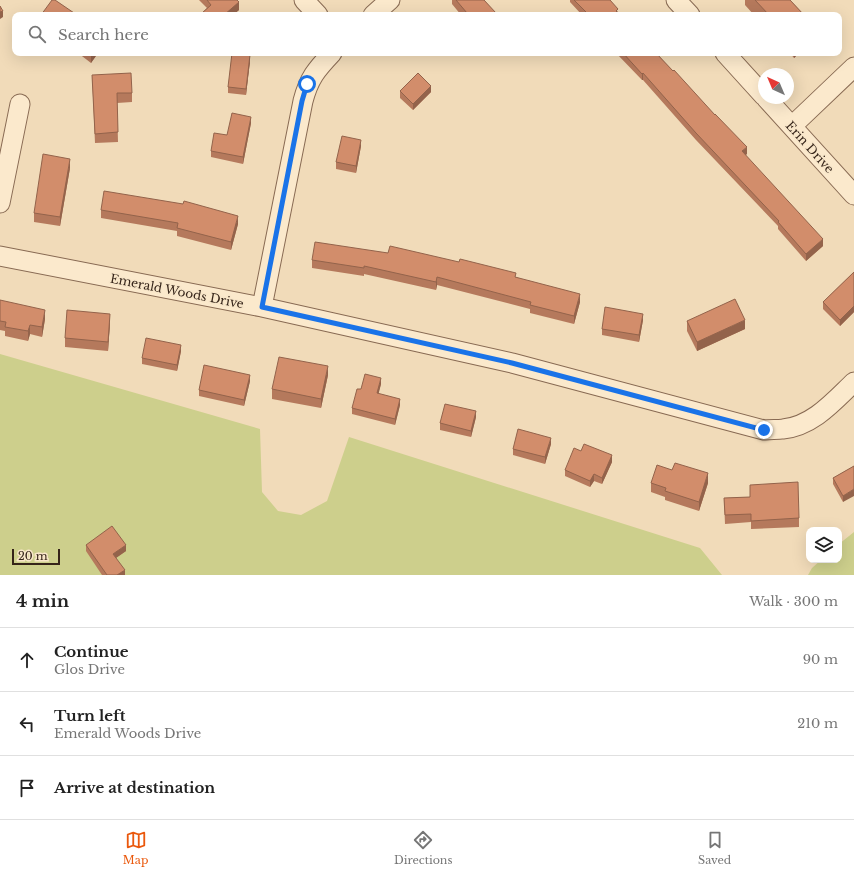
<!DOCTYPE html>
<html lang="en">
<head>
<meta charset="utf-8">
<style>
  :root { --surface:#fff; --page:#f6f6f6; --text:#222; --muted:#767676; --line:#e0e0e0; --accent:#ea580c }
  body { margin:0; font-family:"Libre Baskerville",serif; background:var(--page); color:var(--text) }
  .controls { position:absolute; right:12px; bottom:12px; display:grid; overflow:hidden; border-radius:8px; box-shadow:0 4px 16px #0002 }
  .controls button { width:36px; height:36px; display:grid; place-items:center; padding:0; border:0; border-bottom:1px solid var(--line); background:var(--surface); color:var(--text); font:20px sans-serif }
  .compass { position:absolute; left:758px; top:68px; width:36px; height:36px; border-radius:50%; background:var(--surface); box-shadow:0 4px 16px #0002; rotate:316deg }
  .scale { position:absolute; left:12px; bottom:10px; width:48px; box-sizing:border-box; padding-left:4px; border:2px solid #352419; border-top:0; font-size:11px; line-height:14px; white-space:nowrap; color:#352419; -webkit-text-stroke:3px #f8e6c9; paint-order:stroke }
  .stop { position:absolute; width:12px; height:12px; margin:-9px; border:3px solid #1a73e8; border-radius:50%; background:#fff }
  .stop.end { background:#1a73e8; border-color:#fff; box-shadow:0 1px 4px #0008 }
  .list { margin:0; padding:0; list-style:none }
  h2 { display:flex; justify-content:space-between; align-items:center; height:52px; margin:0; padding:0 16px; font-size:17px }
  h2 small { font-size:13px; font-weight:400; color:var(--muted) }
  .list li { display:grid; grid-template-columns:26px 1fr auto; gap:12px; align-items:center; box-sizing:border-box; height:64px; padding:0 16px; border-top:1px solid var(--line) }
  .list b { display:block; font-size:15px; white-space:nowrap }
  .list p { margin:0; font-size:13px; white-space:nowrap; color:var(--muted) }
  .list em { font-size:13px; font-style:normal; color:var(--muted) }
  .icon { flex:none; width:22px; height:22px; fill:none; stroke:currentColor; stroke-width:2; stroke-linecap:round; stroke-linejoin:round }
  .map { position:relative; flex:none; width:854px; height:575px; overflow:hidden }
  .search { position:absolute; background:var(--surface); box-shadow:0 4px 16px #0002; left:12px; right:12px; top:12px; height:44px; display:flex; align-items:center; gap:10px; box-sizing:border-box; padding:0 14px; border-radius:8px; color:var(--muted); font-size:15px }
  .sheet { height:244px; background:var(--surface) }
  nav { display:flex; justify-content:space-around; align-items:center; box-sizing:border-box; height:56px; border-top:1px solid var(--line); background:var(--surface); font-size:11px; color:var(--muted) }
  nav a { display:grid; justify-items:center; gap:2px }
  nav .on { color:var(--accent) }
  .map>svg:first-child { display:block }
  .green { fill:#cdcf8c }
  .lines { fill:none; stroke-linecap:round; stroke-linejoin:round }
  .street-casing { stroke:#886a53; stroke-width:21 }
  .street { stroke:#fbe9cc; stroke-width:19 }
  .wall { fill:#b5795c }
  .shaded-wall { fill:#93634b }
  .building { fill:#d28d6b; stroke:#93634b }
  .route { stroke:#1a73e8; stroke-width:5 }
  .labels { text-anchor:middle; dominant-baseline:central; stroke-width:3; stroke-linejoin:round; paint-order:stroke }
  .street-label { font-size:12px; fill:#352419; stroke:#f8e6c9 }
</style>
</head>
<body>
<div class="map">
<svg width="854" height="575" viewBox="0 0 854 575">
  <rect width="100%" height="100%" fill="#f1dbb9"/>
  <path class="green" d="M 0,354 L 260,429 L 262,492 L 278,511 L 301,515 L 327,501 L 349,437 L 700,548 L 722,575 L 0,575 Z
    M 854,532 L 854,575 L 808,575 L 812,568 L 821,560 L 839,560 L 839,544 Z"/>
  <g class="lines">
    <defs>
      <path id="street" d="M 304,0 L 318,15
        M 676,0 L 690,15
        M 373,15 L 390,0
        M 725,53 L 764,96
        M 766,98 L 854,195
        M 792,126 L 854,67
        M 0,203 L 20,104
        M 0,256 L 262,307 L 512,363 L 764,430 C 771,429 777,430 783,429 C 813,426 834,401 854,382
        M 262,307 L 303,101 C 309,78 316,70 332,53"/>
    </defs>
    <use href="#street" class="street-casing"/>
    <use href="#street" class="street"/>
  </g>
  <path class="wall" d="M 199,0 L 237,0 L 239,10 L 233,15 L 202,15 L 202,13 L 207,8 Z
    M 452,0 L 484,0 L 496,15 L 461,15 L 452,4 Z
    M 570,0 L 610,0 L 620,15 L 582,15 L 570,2 Z
    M 745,0 L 790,0 L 804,15 L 754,15 L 745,5 Z
    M 78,53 L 98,53 L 91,63 Z
    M 616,53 L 656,53 L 747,154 L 745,155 L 823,246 L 806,261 L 778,229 L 778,226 L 696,140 L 643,80 L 642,80 Z
    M 790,53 L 799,53 L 794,58 Z
    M 250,61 L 246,95 L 228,93 L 228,87 Z
    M 92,75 L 132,93 L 132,102 L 117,103 L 118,142 L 95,143 Z
    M 400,91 L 431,92 L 413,110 L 400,98 Z
    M 251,123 L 243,164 L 211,157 L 211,151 L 227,135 Z
    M 361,146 L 356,173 L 336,169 L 336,162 Z
    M 70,168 L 60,226 L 34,222 L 34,213 Z
    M 101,210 L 238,224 L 231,250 L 177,236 L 177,231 L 101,218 Z
    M 312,260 L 516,277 L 580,302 L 574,324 L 530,313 L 530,309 L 437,285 L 436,290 L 364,274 L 364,276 L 312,268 Z
    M 854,272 L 854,312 L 840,326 L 823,309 L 823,302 Z
    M 0,300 L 45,319 L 42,337 L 30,334 L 28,341 L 5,336 L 5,331 L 0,330 Z
    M 643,320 L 639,342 L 602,335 L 602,329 Z
    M 687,321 L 745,329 L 697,351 L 687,331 Z
    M 110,323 L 108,351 L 65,347 L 65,338 Z
    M 181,351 L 177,371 L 142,364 L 142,358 Z
    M 328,375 L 321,408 L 272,399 L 272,389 Z
    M 250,381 L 244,406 L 199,396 L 199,390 Z
    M 381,384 L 378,394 L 400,405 L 395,425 L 352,414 L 352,408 L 361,389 Z
    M 476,417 L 471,437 L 440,430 L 440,423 Z
    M 551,444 L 545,464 L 513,455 L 513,449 Z
    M 581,451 L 612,462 L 602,484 L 594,481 L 590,487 L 565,476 L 565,470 Z
    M 854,466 L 843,502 L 833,484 L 833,478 Z
    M 672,470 L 708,483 L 699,511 L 665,500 L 665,497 L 651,492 L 651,483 Z
    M 750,485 L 799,518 L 799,527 L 751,529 L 751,522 L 725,524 L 724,498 L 750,497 Z
    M 86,545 L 126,551 L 116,558 L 125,575 L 102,575 L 86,551 Z"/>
  <path class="shaded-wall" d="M 239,2 L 239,10 L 233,15 L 224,15 Z
    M 3,11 L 3,17 L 0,19 L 0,12 Z
    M 91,53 L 98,53 L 91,63 Z
    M 794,53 L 799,53 L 794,58 Z
    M 250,55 L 250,61 L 246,95 L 246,89 Z
    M 643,73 L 643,80 L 642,80 L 642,74 Z
    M 431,86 L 431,92 L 413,110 L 413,104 Z
    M 251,117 L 251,123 L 243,164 L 243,157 Z
    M 361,140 L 361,146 L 356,173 L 356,166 Z
    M 747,147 L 747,154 L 742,158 L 742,151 Z
    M 70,159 L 70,168 L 60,226 L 60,217 Z
    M 238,216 L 238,224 L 231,250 L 231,242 Z
    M 823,239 L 823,246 L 806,261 L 806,254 Z
    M 437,277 L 437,285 L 436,290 L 436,282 Z
    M 580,294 L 580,302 L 574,324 L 574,316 Z
    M 854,306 L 854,312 L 840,326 L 840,320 Z
    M 45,310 L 45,319 L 42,337 L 42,327 Z
    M 110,314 L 110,323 L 108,351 L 108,342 Z
    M 643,314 L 643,320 L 639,342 L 639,335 Z
    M 745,320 L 745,329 L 697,351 L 697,342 Z
    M 30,325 L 30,334 L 28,341 L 28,331 Z
    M 181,345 L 181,351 L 177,371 L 177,365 Z
    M 328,366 L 328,375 L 321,408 L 321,399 Z
    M 250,375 L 250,381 L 244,406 L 244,400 Z
    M 381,378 L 381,384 L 377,400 L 377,393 Z
    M 400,399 L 400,405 L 395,425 L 395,419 Z
    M 476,411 L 476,417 L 471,437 L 471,431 Z
    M 551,438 L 551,444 L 545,464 L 545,457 Z
    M 612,455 L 612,462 L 602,484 L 602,478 Z
    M 708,473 L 708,483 L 699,511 L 699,502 Z
    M 594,474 L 594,481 L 590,487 L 590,481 Z
    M 854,489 L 854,496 L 843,502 L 843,496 Z
    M 126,545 L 126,551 L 113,560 L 113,554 Z
    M 125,570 L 125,575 L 117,575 Z"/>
  <path class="building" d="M 52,0 L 55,0 L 77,15 L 41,15 Z
    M 207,0 L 237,0 L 239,2 L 224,15 L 204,15 L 202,13 L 211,5 Z
    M 456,0 L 484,0 L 496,13 L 495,15 L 465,15 L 467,13 Z
    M 574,0 L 610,0 L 618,9 L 616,11 L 620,15 L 589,15 Z
    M 755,0 L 790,0 L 804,15 L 769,15 Z
    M 0,6 L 3,11 L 0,12 Z
    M 232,53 L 250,55 L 246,89 L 228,87 Z
    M 623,53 L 656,53 L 673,71 L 674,70 L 715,115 L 715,114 L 747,147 L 742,151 L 823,239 L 806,254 L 778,222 L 779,221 L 696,133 L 643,73 L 642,74 Z
    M 131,73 L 132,93 L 117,93 L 118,132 L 95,134 L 92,75 Z
    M 418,73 L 431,86 L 413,104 L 400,91 Z
    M 232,113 L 251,117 L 243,157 L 211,151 L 214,133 L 227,135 Z
    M 342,136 L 361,140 L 356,166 L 336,162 Z
    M 43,154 L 70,159 L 60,217 L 34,213 Z
    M 104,191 L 183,204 L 184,201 L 238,216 L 231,242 L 177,228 L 178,223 L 101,210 Z
    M 315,242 L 388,253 L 390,246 L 459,262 L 460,259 L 516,273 L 515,277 L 580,294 L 574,316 L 530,305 L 531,302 L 437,277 L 436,282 L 364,266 L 364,268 L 312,260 Z
    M 854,272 L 854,306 L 840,320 L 823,302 Z
    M 735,299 L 745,320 L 697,342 L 687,321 Z
    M 0,300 L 45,310 L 42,327 L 30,325 L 28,331 L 5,327 L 6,322 L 0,321 Z
    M 605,307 L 643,314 L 639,335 L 602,329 Z
    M 67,310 L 110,314 L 108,342 L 65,338 Z
    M 146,338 L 181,345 L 177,365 L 142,358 Z
    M 279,357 L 328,366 L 321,399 L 272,389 Z
    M 204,365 L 250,375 L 244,400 L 199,390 Z
    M 365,374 L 381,378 L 377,393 L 400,399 L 395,419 L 352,408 L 357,389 L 361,389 Z
    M 445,404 L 476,411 L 471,431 L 440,423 Z
    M 518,429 L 551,438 L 545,457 L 513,449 Z
    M 584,444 L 612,455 L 602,478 L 594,474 L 590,481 L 565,470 L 574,448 L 581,451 Z
    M 675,463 L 708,473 L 699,502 L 665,491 L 666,488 L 651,483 L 657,465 L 672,470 Z
    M 854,466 L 854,489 L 843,496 L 833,478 Z
    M 798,482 L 799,518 L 751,521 L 751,514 L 725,515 L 724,498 L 750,497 L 750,485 Z
    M 112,526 L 126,545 L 113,554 L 125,570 L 117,575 L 107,575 L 86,545 Z"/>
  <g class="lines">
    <path class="route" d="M 307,84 L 302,101 L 262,307 L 512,363 L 764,430"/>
  </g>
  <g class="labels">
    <g class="street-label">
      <text transform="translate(810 147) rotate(48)">Erin Drive</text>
      <text transform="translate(177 291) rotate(11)">Emerald Woods Drive</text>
    </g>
  </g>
</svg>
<div class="controls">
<button><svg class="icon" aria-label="layers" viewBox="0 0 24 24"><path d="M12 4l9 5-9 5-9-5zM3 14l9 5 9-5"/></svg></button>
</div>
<svg class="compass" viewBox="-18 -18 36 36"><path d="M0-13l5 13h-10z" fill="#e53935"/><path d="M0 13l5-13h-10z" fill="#767676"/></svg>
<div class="scale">20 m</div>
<div class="stop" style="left:307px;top:84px"></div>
<div class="stop end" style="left:764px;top:430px"></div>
<div class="search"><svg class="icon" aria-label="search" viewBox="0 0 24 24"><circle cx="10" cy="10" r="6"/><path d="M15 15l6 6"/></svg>Search here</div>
</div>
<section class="sheet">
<h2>4 min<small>Walk · 300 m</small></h2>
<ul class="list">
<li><svg class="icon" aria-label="ahead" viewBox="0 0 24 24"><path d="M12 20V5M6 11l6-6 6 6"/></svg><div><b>Continue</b><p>Glos Drive</p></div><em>90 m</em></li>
<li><svg class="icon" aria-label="left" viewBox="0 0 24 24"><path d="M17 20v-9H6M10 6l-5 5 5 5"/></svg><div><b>Turn left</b><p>Emerald Woods Drive</p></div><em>210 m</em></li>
<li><svg class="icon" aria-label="arrive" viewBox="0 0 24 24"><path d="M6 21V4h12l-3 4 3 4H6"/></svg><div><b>Arrive at destination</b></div></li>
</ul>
</section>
<nav>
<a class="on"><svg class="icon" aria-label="map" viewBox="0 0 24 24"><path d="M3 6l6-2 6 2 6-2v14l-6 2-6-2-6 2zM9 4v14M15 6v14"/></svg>Map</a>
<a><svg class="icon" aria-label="directions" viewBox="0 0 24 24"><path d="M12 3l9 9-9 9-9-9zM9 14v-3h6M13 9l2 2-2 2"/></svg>Directions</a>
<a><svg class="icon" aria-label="saved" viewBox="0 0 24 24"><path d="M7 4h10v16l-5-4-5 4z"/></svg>Saved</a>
</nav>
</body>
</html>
